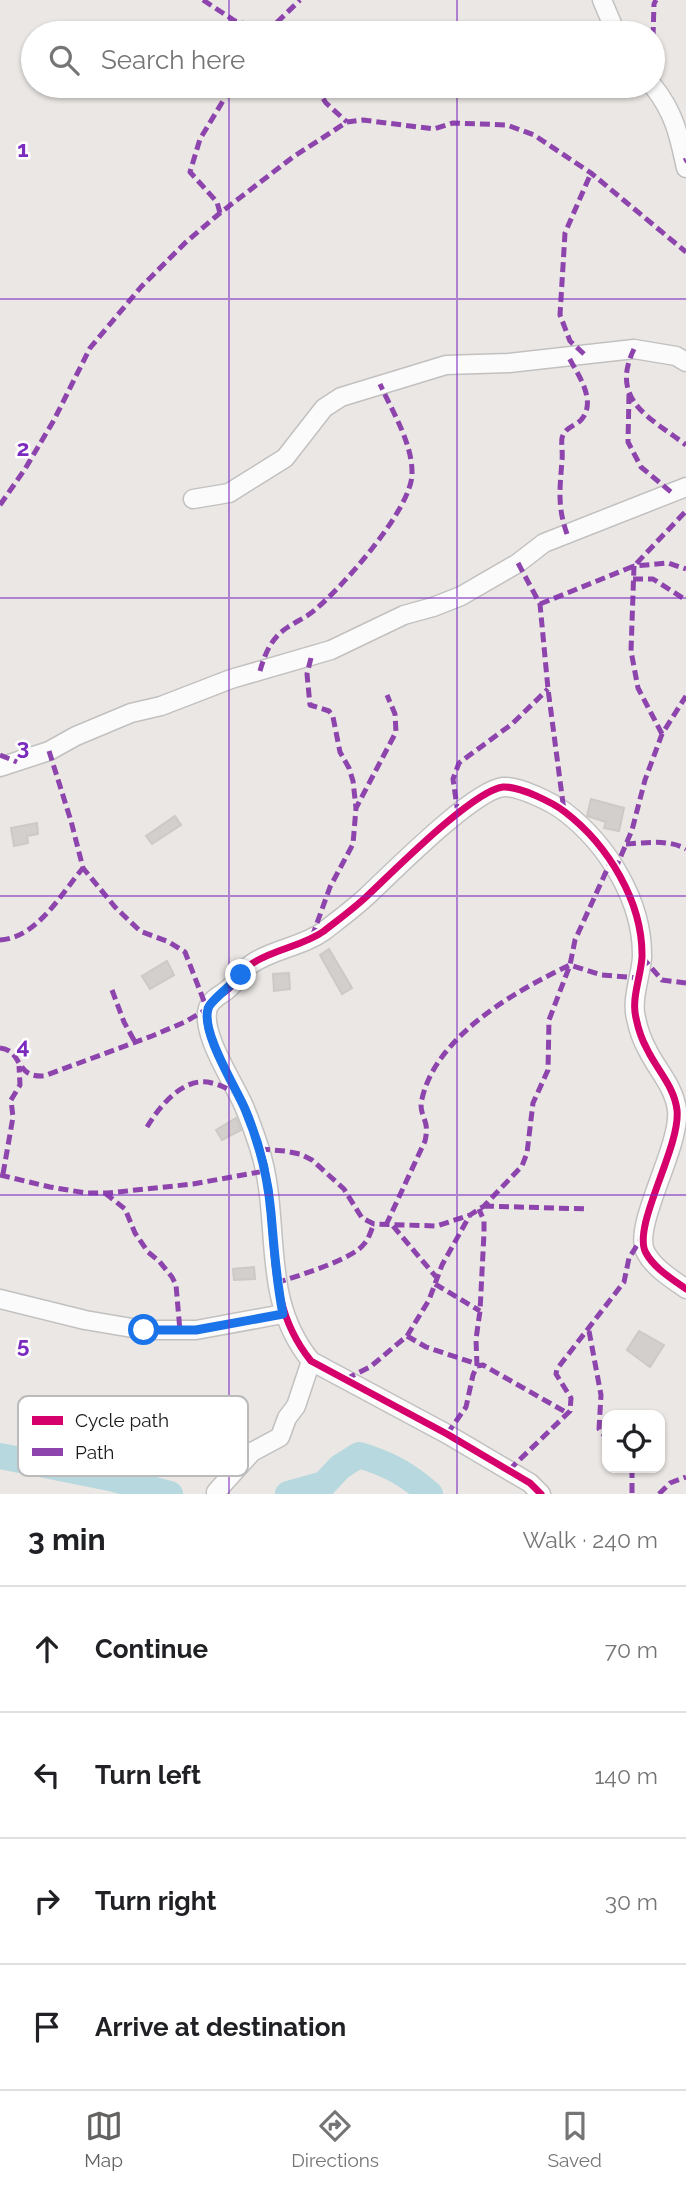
<!DOCTYPE html>
<html lang="en">
<head>
<meta charset="utf-8">
<style>
  :root { --surface:#fff; --page:#f2f2f2; --text:#202124; --muted:#757577; --line:#e0e0e0; --accent:#636261 }
  body { margin:0; font-family:Raleway,sans-serif; background:var(--page); color:var(--text) }
  .controls { position:absolute; right:21px; bottom:21px; display:grid; overflow:hidden; border-radius:14px; box-shadow:0 2px 5px #0004 }
  .controls button { width:63px; height:63px; display:grid; place-items:center; padding:0; border:0; border-bottom:2px solid var(--line); background:var(--surface); color:var(--text); font:35px sans-serif }
  .stop { position:absolute; width:21px; height:21px; margin:-16px; border:5px solid #1a73e8; border-radius:50%; background:#fff }
  .stop.end { background:#1a73e8; border-color:#fff; box-shadow:0 2px 7px #0008 }
  .list { margin:0; padding:0; list-style:none }
  h2 { display:flex; justify-content:space-between; align-items:center; height:91px; margin:0; padding:0 28px; font-size:30px }
  h2 small { font-size:23px; font-weight:400; color:var(--muted) }
  .list li { display:grid; grid-template-columns:46px 1fr auto; gap:21px; align-items:center; box-sizing:border-box; height:126px; padding:0 28px; border-top:2px solid var(--line) }
  .list b { display:block; font-size:26px; white-space:nowrap }
  .list em { font-size:23px; font-style:normal; color:var(--muted) }
  .icon { flex:none; width:38px; height:38px; fill:none; stroke:currentColor; stroke-width:2; stroke-linecap:round; stroke-linejoin:round }
  .map { position:relative; flex:none; width:686px; height:1494px; overflow:hidden }
  .search { position:absolute; background:var(--surface); box-shadow:0 2px 5px #0004; left:21px; right:21px; top:21px; height:77px; display:flex; align-items:center; gap:18px; box-sizing:border-box; padding:0 24px; border-radius:38px; color:var(--muted); font-size:26px }
  .sheet { height:595px; background:var(--surface) }
  nav { display:flex; justify-content:space-around; align-items:center; box-sizing:border-box; height:98px; border-top:2px solid var(--line); background:var(--surface); font-size:19px; color:var(--muted) }
  nav a { display:grid; justify-items:center; gap:4px }
  nav .on { color:var(--accent) }
  .map>svg:first-child { display:block }
  .lines { fill:none; stroke-linecap:round; stroke-linejoin:round }
  .river { stroke:#b6d8de; stroke-width:26 }
  .building { fill:#d2cfcd; stroke:#cdc9c5; stroke-width:2 }
  .street-casing { stroke:#c2c1c0; stroke-width:21 }
  .street { stroke:#fcfbfb; stroke-width:18 }
  .quiet { stroke:#8e44ad; stroke-width:5; stroke-dasharray:10 5; stroke-linecap:butt }
  .cycleway-casing { stroke:#fff; stroke-width:11 }
  .cycleway { stroke:#d6006c; stroke-width:7 }
  .route { stroke:#1a73e8; stroke-width:9 }
  .grid { fill:none; stroke:#7b2cbf; stroke-width:2; stroke-opacity:0.55 }
  .key { fill:#fff; stroke:#bbb; stroke-width:2 }
  .key-label { font-size:19px; fill:#1b1b1b }
  .grid-label { font-size:23px; text-anchor:middle; font-weight:bold; fill:#7b2cbf; stroke:#fff; stroke-width:5; stroke-linejoin:round; paint-order:stroke }
</style>
</head>
<body>
<div class="map">
<svg width="686" height="1494" viewBox="0 0 686 1494">
  <rect width="100%" height="100%" fill="#eae7e4"/>
  <g class="lines">
    <path class="river" d="M 0,1456 L 110,1478 L 170,1494
      M 288,1494 L 324,1484 L 340,1467 L 359,1455 C 389,1464 407,1474 430,1494"/>
  </g>
  <path class="building" d="M 591,799 L 624,808 L 619,831 L 604,828 L 606,822 L 587,816 Z
    M 175,816 L 181,825 L 152,844 L 146,836 Z
    M 37,823 L 38,834 L 27,836 L 28,843 L 14,846 L 11,828 Z
    M 329,949 L 352,988 L 342,994 L 320,955 Z
    M 167,961 L 174,975 L 150,989 L 142,976 Z
    M 289,973 L 290,989 L 274,991 L 273,974 Z
    M 236,1118 L 241,1130 L 222,1140 L 216,1130 Z
    M 254,1267 L 255,1279 L 234,1280 L 233,1269 Z
    M 639,1331 L 664,1345 L 650,1367 L 627,1350 Z"/>
  <g class="lines">
    <defs>
      <path id="street" d="M 602,0 L 616,33
        M 653,86 C 674,112 679,135 686,168
        M 193,499 L 229,493 L 285,458 L 324,408 L 341,397 L 446,365 L 509,363 L 634,349 L 676,356 L 686,362
        M 0,767 L 49,751 L 76,736 L 131,713 L 161,706 L 231,679 L 331,650 L 404,615 L 433,607 L 461,596 L 518,563 L 544,543 L 686,487
        M 0,1299 L 85,1320 L 144,1330 L 196,1330 L 283,1314
        M 216,1492 L 252,1452 L 280,1437 L 287,1418 L 296,1406 L 311,1361
        M 541,1494 L 530,1483 L 447,1434 L 311,1361 C 258,1296 283,1220 259,1147 C 254,1132 249,1117 242,1102 C 232,1080 200,1032 208,1008 C 211,999 221,995 227,990 C 236,983 241,972 250,965 C 272,949 302,947 324,931 C 338,920 353,909 366,897 C 392,873 472,791 503,787 C 519,786 552,802 565,812 C 608,845 643,902 642,957 C 641,976 631,999 636,1018 C 638,1028 642,1040 647,1049 C 657,1070 674,1086 677,1110 C 681,1147 631,1227 646,1253 C 654,1268 672,1279 686,1289"/>
    </defs>
    <use href="#street" class="street-casing"/>
    <use href="#street" class="street"/>
    <path class="quiet" d="M 203,0 L 235,21 L 269,31
      M 266,33 L 300,0
      M 653,37 L 654,4 L 656,0
      M 315,86 L 326,103 L 347,122
      M 684,161 L 686,160
      M 220,213 L 217,202 L 190,172 L 200,139 L 232,86
      M 634,349 C 609,401 651,418 686,445
      M 584,354 L 570,341 L 560,315 L 565,233 L 591,173
      M 629,394 L 628,442 L 641,467 L 671,492
      M 0,505 L 25,469 L 54,420 L 90,348 L 141,287 L 185,243 L 220,213 L 293,157 L 347,122 L 363,120 L 434,129 L 453,123 L 507,125 L 534,135 L 591,173 L 686,252
      M 567,534 C 557,506 560,488 562,460 C 563,453 561,445 562,438 C 565,427 574,427 581,420 C 598,401 577,373 568,356
      M 518,563 L 540,604 L 548,689 L 564,811
      M 633,579 L 653,579 L 686,600
      M 540,604 L 634,566 L 686,511
      M 311,658 L 307,674 L 310,705 L 329,711 L 333,717 L 340,752 L 349,768 L 353,781 L 356,808
      M 260,671 C 265,653 272,637 288,627 C 297,621 307,617 316,609 C 343,586 410,511 412,475 C 413,444 393,413 380,384
      M 662,734 L 638,688 L 631,651 L 634,566 L 668,563 L 686,569
      M 0,755 L 17,762
      M 458,814 L 453,779 L 459,763 L 512,724 L 548,689
      M 626,844 C 646,843 668,839 686,849
      M 615,870 L 632,830 L 645,780 L 662,734 L 686,696
      M 312,937 L 330,887 L 353,844 L 356,808 L 396,732 L 395,714 L 387,695
      M 0,940 C 37,938 61,894 83,868
      M 642,957 L 662,980 L 686,983
      M 112,990 L 124,1022 L 135,1042
      M 0,1048 C 23,1050 14,1078 44,1076 L 152,1036 L 185,1022 L 207,1009 L 185,952 L 169,942 L 140,931 L 115,907 L 83,868 L 71,821 L 49,751
      M 147,1127 C 159,1107 184,1075 212,1083 C 221,1085 229,1090 238,1093
      M 260,1149 L 285,1151 L 300,1154 L 312,1160 L 344,1189 L 362,1218 L 374,1224 L 437,1226 L 470,1215 L 484,1206 L 522,1166 L 527,1153 L 533,1103 L 548,1070 L 549,1020 L 570,965 L 575,940 L 610,863
      M 3,1174 L 13,1117 L 11,1100 L 20,1085 L 19,1066
      M 0,1175 L 50,1187 L 86,1193 L 108,1193 L 193,1184 L 265,1171
      M 105,1193 L 125,1209 L 135,1233 L 148,1252 L 159,1261 L 172,1277 L 176,1285 L 180,1331
      M 484,1206 L 589,1209
      M 386,1225 L 425,1141 C 426,1137 427,1130 426,1125 C 424,1115 419,1111 422,1099 C 436,1036 515,991 570,965 L 602,975 L 639,978
      M 393,1226 L 437,1278
      M 276,1283 C 297,1276 352,1260 364,1244 C 369,1239 371,1230 374,1224
      M 435,1284 L 480,1311
      M 589,1331 L 601,1395 L 599,1429 L 607,1439
      M 407,1336 L 426,1347 L 477,1364
      M 477,1366 L 476,1339 L 480,1311 L 484,1233 L 484,1221 L 479,1209
      M 346,1379 L 370,1367 L 407,1336 L 429,1300 L 442,1265 L 470,1215
      M 447,1434 L 466,1407 L 473,1375 L 477,1366 L 483,1365 L 569,1414
      M 632,1468 L 632,1494
      M 509,1470 L 570,1411 L 571,1398 L 556,1374 L 557,1369 L 624,1282 L 629,1258 L 643,1236
      M 659,1494 L 670,1483 L 686,1477"/>
    <defs>
      <path id="cycleway" d="M 541,1494 L 530,1483 L 447,1434 L 311,1361 C 258,1296 283,1220 259,1147 C 254,1132 249,1117 242,1102 C 232,1080 200,1032 208,1008 C 211,999 221,995 227,990 C 236,983 241,972 250,965 C 272,949 302,947 324,931 C 338,920 353,909 366,897 C 392,873 472,791 503,787 C 519,786 552,802 565,812 C 608,845 643,902 642,957 C 641,976 631,999 636,1018 C 638,1028 642,1040 647,1049 C 657,1070 674,1086 677,1110 C 681,1147 631,1227 646,1253 C 654,1268 672,1279 686,1289"/>
    </defs>
    <use href="#cycleway" class="cycleway-casing"/>
    <use href="#cycleway" class="cycleway"/>
  </g>
  <g class="lines">
    <path class="route" d="M 144,1330 L 196,1330 L 283,1314 C 276,1280 274,1247 271,1213 C 268,1177 259,1142 245,1109 C 235,1086 201,1032 208,1009 C 209,1002 234,983 241,975"/>
  </g>
  <path class="grid" d="M 229,0 L 229,33M 457,0 L 457,33M 229,86 L 229,1494M 457,86 L 457,1494M 0,299 L 686,299M 0,598 L 686,598M 0,896 L 686,896M 0,1195 L 686,1195"/>
  <rect x="18" y="1396" width="230" height="80" rx="10" class="key"/>
  <rect x="32" y="1416" width="31" height="9" fill="#d6006c"/>
  <rect x="32" y="1448" width="31" height="8" fill="#8e44ad"/>
  <g class="key-label">
    <text x="75" y="1427">Cycle path</text>
    <text x="75" y="1459">Path</text>
  </g>
  <g class="grid-label">
    <text x="23" y="157">1</text>
    <text x="23" y="456">2</text>
    <text x="23" y="755">3</text>
    <text x="23" y="1054">4</text>
    <text x="23" y="1353">5</text>
  </g>
</svg>
<div class="controls">
<button><svg class="icon" aria-label="locate" viewBox="0 0 24 24"><circle cx="12" cy="12" r="6"/><path d="M12 2v4M12 18v4M2 12h4M18 12h4"/></svg></button>
</div>
<div class="stop" style="left:144px;top:1330px"></div>
<div class="stop end" style="left:241px;top:975px"></div>
<div class="search"><svg class="icon" aria-label="search" viewBox="0 0 24 24"><circle cx="10" cy="10" r="6"/><path d="M15 15l6 6"/></svg>Search here</div>
</div>
<section class="sheet">
<h2>3 min<small>Walk · 240 m</small></h2>
<ul class="list">
<li><svg class="icon" aria-label="ahead" viewBox="0 0 24 24"><path d="M12 20V5M6 11l6-6 6 6"/></svg><div><b>Continue</b></div><em>70 m</em></li>
<li><svg class="icon" aria-label="left" viewBox="0 0 24 24"><path d="M17 20v-9H6M10 6l-5 5 5 5"/></svg><div><b>Turn left</b></div><em>140 m</em></li>
<li><svg class="icon" aria-label="right" viewBox="0 0 24 24"><path d="M7 20v-9h11M14 6l5 5-5 5"/></svg><div><b>Turn right</b></div><em>30 m</em></li>
<li><svg class="icon" aria-label="arrive" viewBox="0 0 24 24"><path d="M6 21V4h12l-3 4 3 4H6"/></svg><div><b>Arrive at destination</b></div></li>
</ul>
</section>
<nav>
<a class="on"><svg class="icon" aria-label="map" viewBox="0 0 24 24"><path d="M3 6l6-2 6 2 6-2v14l-6 2-6-2-6 2zM9 4v14M15 6v14"/></svg>Map</a>
<a><svg class="icon" aria-label="directions" viewBox="0 0 24 24"><path d="M12 3l9 9-9 9-9-9zM9 14v-3h6M13 9l2 2-2 2"/></svg>Directions</a>
<a><svg class="icon" aria-label="saved" viewBox="0 0 24 24"><path d="M7 4h10v16l-5-4-5 4z"/></svg>Saved</a>
</nav>
</body>
</html>
